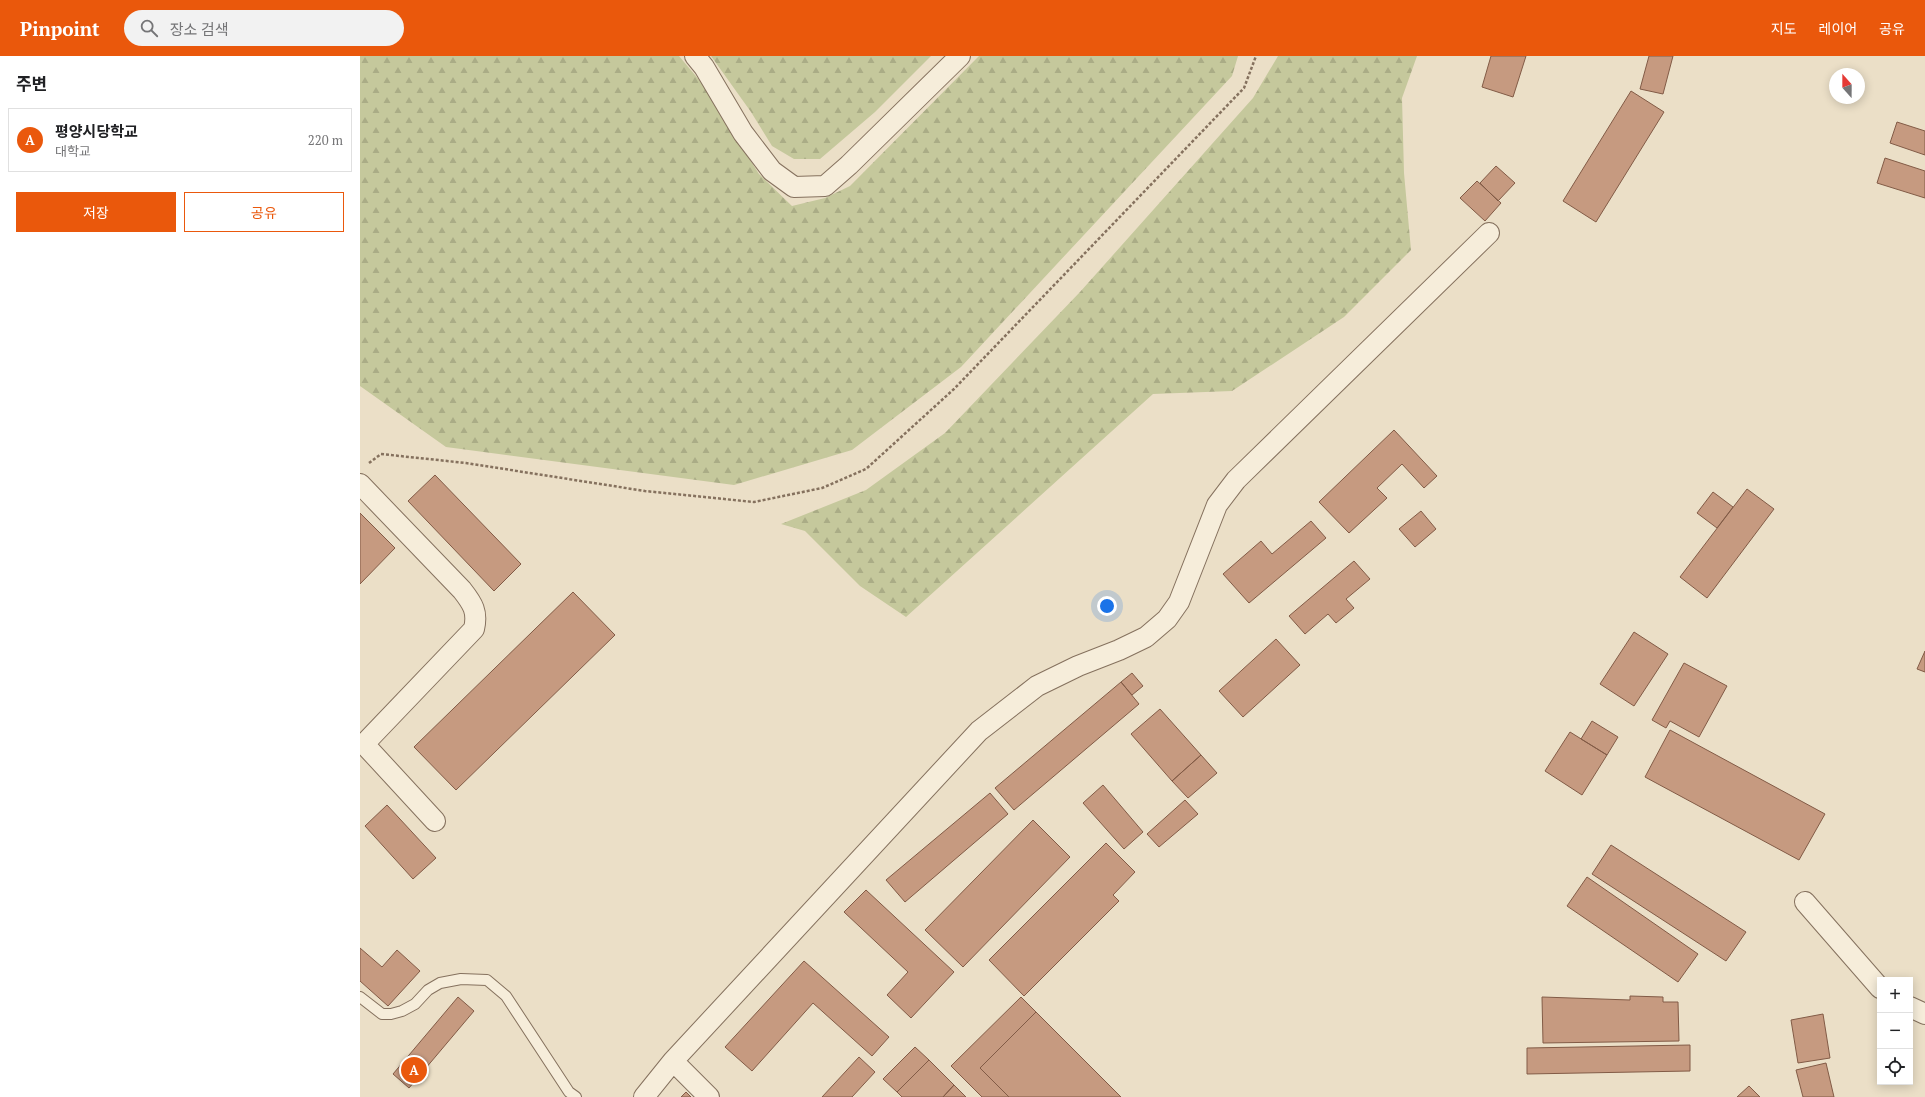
<!DOCTYPE html>
<html lang="ko">
<head>
<meta charset="utf-8">
<style>
  :root { --surface:#fff; --page:#f2f2f2; --text:#202124; --muted:#757577; --line:#e0e0e0; --accent:#ea580c }
  body { margin:0; font-family:"PT Serif","Noto Sans KR",serif; background:var(--page); color:var(--text) }
  .controls { position:absolute; right:12px; bottom:12px; display:grid; overflow:hidden; border-radius:0px; box-shadow:0 2px 10px #0003 }
  .controls button { width:36px; height:36px; display:grid; place-items:center; padding:0; border:0; border-bottom:1px solid var(--line); background:var(--surface); color:var(--text); font:20px sans-serif }
  .compass { position:absolute; left:1469px; top:12px; width:36px; height:36px; border-radius:50%; background:var(--surface); box-shadow:0 2px 10px #0003; rotate:339deg }
  .you { position:absolute; left:747px; top:550px; width:14px; height:14px; margin:-10px; border:3px solid #fff; border-radius:50%; background:#1a73e8; box-shadow:0 0 0 6px #1a73e833 }
  .badge { display:grid; place-items:center; width:26px; height:26px; border-radius:50%; background:var(--accent); color:#fff; font-size:13px; font-weight:700 }
  .pin { position:absolute; translate:-50% -50%; border:2px solid #fff; box-shadow:0 1px 4px #0006 }
  .list { margin:0; padding:0; list-style:none }
  h2 { display:flex; justify-content:space-between; align-items:center; height:52px; margin:0; padding:0 16px; font-size:17px }
  h2 small { font-size:13px; font-weight:400; color:var(--muted) }
  .list li { display:grid; grid-template-columns:26px 1fr auto; gap:12px; align-items:center; box-sizing:border-box; height:64px; margin:0 8px 8px; padding:0 8px; border:1px solid var(--line); border-radius:0px }
  .list b { display:block; font-size:15px; white-space:nowrap }
  .list p { margin:0; font-size:13px; white-space:nowrap; color:var(--muted) }
  .list em { font-size:13px; font-style:normal; color:var(--muted) }
  .actions { display:flex; gap:8px; padding:12px 16px }
  .actions a { flex:1; padding:9px 0; border:1px solid var(--accent); border-radius:0px; text-align:center; font-size:14px; color:var(--accent) }
  .actions .main { background:var(--accent); color:#fff }
  .icon { flex:none; width:22px; height:22px; fill:none; stroke:currentColor; stroke-width:2; stroke-linecap:round; stroke-linejoin:round }
  .map { position:relative; flex:none; width:1565px; height:1041px; overflow:hidden }
  header { display:flex; align-items:center; gap:24px; box-sizing:border-box; height:56px; padding:0 20px; background:var(--accent); color:#fff }
  header strong { font-size:19px }
  nav { display:flex; gap:22px; margin-inline-start:auto; font-size:14px }
  .search { width:280px; height:36px; background:var(--page); display:flex; align-items:center; gap:10px; box-sizing:border-box; padding:0 14px; border-radius:22px; color:var(--muted); font-size:15px }
  main { display:flex }
  aside { flex:1; background:var(--surface) }
  .map>svg:first-child { display:block }
  .forest { fill:url(#forest-firs) }
  .building { fill:#c69a80; stroke:#825b46 }
  .lines { fill:none; stroke-linecap:round; stroke-linejoin:round }
  .lane-casing { stroke:#85715e; stroke-width:12 }
  .street-casing { stroke:#85715e; stroke-width:22 }
  .path { stroke:#85715e; stroke-width:2.5; stroke-dasharray:3 2; stroke-linecap:butt }
  .lane { stroke:#f6edda; stroke-width:10 }
  .street { stroke:#f6edda; stroke-width:20 }
</style>
</head>
<body>
<header>
<strong>Pinpoint</strong>
<div class="search"><svg class="icon" aria-label="search" viewBox="0 0 24 24"><circle cx="10" cy="10" r="6"/><path d="M15 15l6 6"/></svg>장소 검색</div>
<nav><a>지도</a><a>레이어</a><a>공유</a></nav>
</header>
<main>
<aside>
<h2>주변<small></small></h2>
<ul class="list">
<li><span class="badge">A</span><div><b>평양시당학교</b><p>대학교</p></div><em>220 m</em></li>
</ul>
<div class="actions"><a class="main">저장</a><a>공유</a></div>
</aside>
<div class="map">
<svg width="1565" height="1041" viewBox="0 0 1565 1041">
  <defs>
    <pattern id="forest-firs" width="22" height="20" patternUnits="userSpaceOnUse"><rect width="22" height="20" fill="#c5c89c"/><path d="M5 1l3.5 6h-7zM16 11l3.5 6h-7z" fill="#aaac86"/></pattern>
  </defs>
  <rect width="100%" height="100%" fill="#ebdfc7"/>
  <path class="forest" d="M 0,0 L 319,0 L 340,25 L 399,118 L 432,150 L 465,142 L 490,130 L 619,0 L 878,0 L 872,20 L 601,311 L 492,394 L 374,429 L 86,391 L 0,330 Z
    M 351,0 L 571,0 L 515,56 L 460,103 L 434,103 L 412,90 L 391,56 Z
    M 918,0 L 1057,0 L 1042,42 L 1044,117 L 1051,194 L 984,261 L 872,335 L 793,338 L 546,561 L 500,530 L 445,475 L 421,468 L 506,434 L 585,377 L 720,236 L 893,42 Z"/>
  <path class="building" d="M 1131,0 L 1166,0 L 1153,41 L 1122,31 Z
    M 1289,0 L 1313,0 L 1303,38 L 1280,33 Z
    M 1271,35 L 1304,56 L 1236,166 L 1203,145 Z
    M 1537,66 L 1565,75 L 1565,99 L 1530,87 Z
    M 1525,102 L 1565,115 L 1565,142 L 1517,127 Z
    M 1136,110 L 1155,127 L 1138,145 L 1120,127 Z
    M 1117,125 L 1141,147 L 1125,165 L 1100,142 Z
    M 1034,374 L 1077,420 L 1064,432 L 1042,408 L 1017,432 L 1027,442 L 989,477 L 959,446 Z
    M 75,419 L 161,508 L 134,535 L 48,445 Z
    M 1387,433 L 1414,453 L 1347,542 L 1320,521 Z
    M 1353,436 L 1373,451 L 1357,472 L 1337,457 Z
    M 1061,455 L 1076,473 L 1055,491 L 1039,473 Z
    M 0,457 L 35,492 L 0,528 Z
    M 951,465 L 966,482 L 889,547 L 863,518 L 901,485 L 912,498 Z
    M 994,505 L 1010,523 L 986,543 L 994,552 L 976,567 L 968,558 L 945,578 L 929,560 Z
    M 213,536 L 255,579 L 96,734 L 54,691 Z
    M 1274,576 L 1308,598 L 1274,650 L 1240,628 Z
    M 916,583 L 940,609 L 883,661 L 859,635 Z
    M 1565,595 L 1565,616 L 1557,613 Z
    M 1324,607 L 1367,630 L 1339,681 L 1310,665 L 1306,672 L 1292,664 Z
    M 772,617 L 783,630 L 772,639 L 761,626 Z
    M 761,626 L 779,648 L 654,754 L 635,732 Z
    M 800,653 L 841,699 L 812,725 L 771,678 Z
    M 1232,665 L 1258,681 L 1247,699 L 1221,683 Z
    M 1310,674 L 1465,758 L 1439,804 L 1285,721 Z
    M 1210,676 L 1247,699 L 1222,739 L 1185,715 Z
    M 841,699 L 857,717 L 828,742 L 812,725 Z
    M 743,729 L 783,776 L 764,793 L 723,747 Z
    M 630,737 L 648,758 L 545,846 L 526,824 Z
    M 825,744 L 838,758 L 799,791 L 787,778 Z
    M 27,749 L 76,802 L 53,823 L 5,770 Z
    M 673,764 L 710,801 L 603,911 L 565,874 Z
    M 746,787 L 775,816 L 753,839 L 759,845 L 664,940 L 629,904 Z
    M 1251,789 L 1386,876 L 1366,905 L 1232,818 Z
    M 1227,821 L 1338,898 L 1318,926 L 1207,850 Z
    M 506,834 L 594,916 L 551,962 L 527,939 L 548,916 L 484,856 Z
    M 0,892 L 22,911 L 37,894 L 60,915 L 28,950 L 0,925 Z
    M 444,905 L 529,981 L 512,1000 L 453,947 L 392,1015 L 365,991 Z
    M 1270,940 L 1303,941 L 1303,946 L 1318,946 L 1319,985 L 1183,987 L 1182,941 L 1270,944 Z
    M 98,941 L 114,955 L 49,1032 L 33,1018 Z
    M 661,941 L 676,956 L 620,1012 L 649,1041 L 622,1041 L 591,1010 Z
    M 676,956 L 761,1041 L 649,1041 L 620,1012 Z
    M 1463,958 L 1470,1002 L 1438,1007 L 1431,964 Z
    M 1330,989 L 1330,1015 L 1167,1018 L 1167,992 Z
    M 555,991 L 569,1004 L 537,1036 L 523,1023 Z
    M 499,1001 L 515,1016 L 492,1041 L 462,1041 Z
    M 569,1004 L 594,1029 L 583,1041 L 542,1041 L 537,1036 Z
    M 1466,1007 L 1474,1041 L 1443,1041 L 1436,1014 Z
    M 594,1029 L 606,1041 L 583,1041 Z
    M 1389,1030 L 1400,1041 L 1377,1041 Z
    M 326,1036 L 331,1041 L 321,1041 Z"/>
  <g class="lines">
    <defs>
      <path id="lane" d="M 0,941 L 22,958 L 31,958 L 42,955 L 55,948 L 68,934 L 80,927 L 101,923 L 127,924 L 146,940 L 209,1036 L 216,1041"/>
      <path id="street" d="M 335,0 L 344,11 L 383,77 L 412,115 L 434,131 L 465,130 L 489,109 L 600,0
        M 0,428 L 102,534 C 113,548 118,556 114,573 L 4,688
        M 0,688 L 4,688 L 75,765
        M 1445,846 L 1520,932
        M 1550,951 L 1565,958
        M 313,1005 L 349,1041
        M 284,1041 L 313,1005 L 619,675 L 677,630 L 718,610 L 759,594 L 786,581 L 807,563 L 819,546 L 857,449 L 876,424 L 1129,177"/>
    </defs>
    <use href="#lane" class="lane-casing"/>
    <use href="#street" class="street-casing"/>
    <path class="path" d="M 9,407 L 21,398 L 106,407 L 285,435 L 394,446 L 462,432 L 506,413 L 594,333 L 884,32 L 896,0"/>
    <use href="#lane" class="lane"/>
    <use href="#street" class="street"/>
  </g>
</svg>
<div class="controls">
<button>+</button>
<button>−</button>
<button><svg class="icon" aria-label="locate" viewBox="0 0 24 24"><circle cx="12" cy="12" r="6"/><path d="M12 2v4M12 18v4M2 12h4M18 12h4"/></svg></button>
</div>
<svg class="compass" viewBox="-18 -18 36 36"><path d="M0-13l5 13h-10z" fill="#e53935"/><path d="M0 13l5-13h-10z" fill="#757577"/></svg>
<div class="you"></div>
<div class="pin badge" style="left:54px;top:1014px">A</div>
</div>
</main>
</body>
</html>
